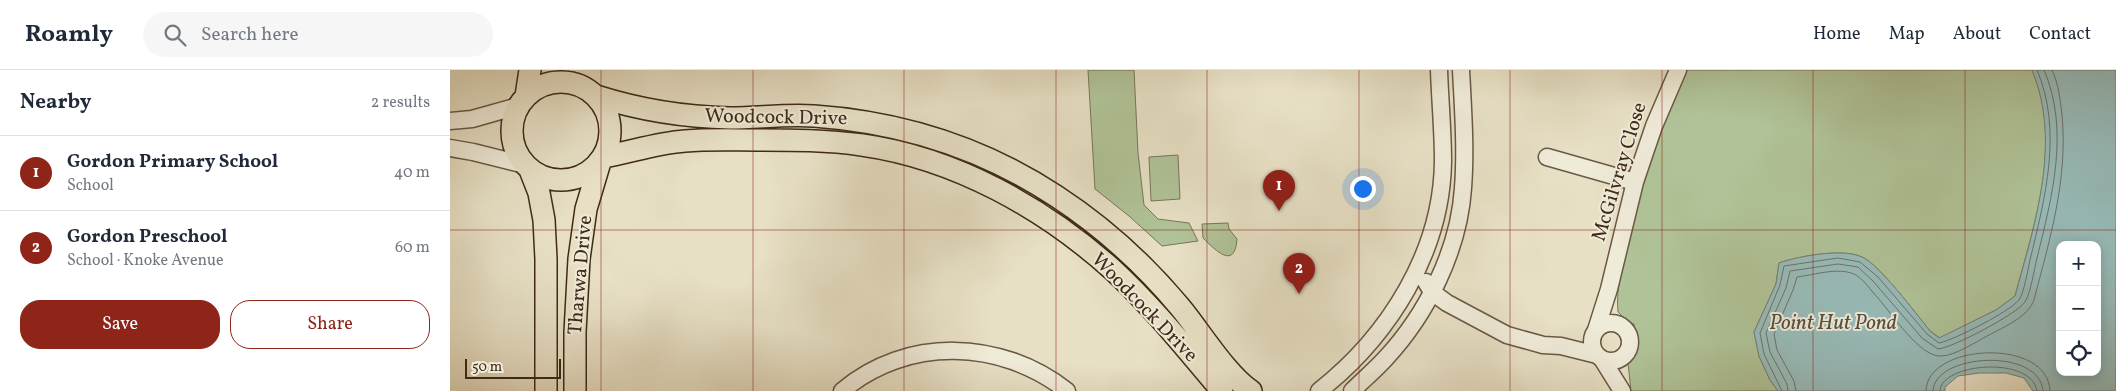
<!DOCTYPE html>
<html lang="en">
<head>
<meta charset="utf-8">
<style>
  :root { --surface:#fff; --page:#f6f6f7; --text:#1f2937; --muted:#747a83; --line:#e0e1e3; --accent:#8f2418 }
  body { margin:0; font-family:Vollkorn,serif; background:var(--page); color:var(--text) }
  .controls { position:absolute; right:15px; bottom:15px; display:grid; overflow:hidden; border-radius:10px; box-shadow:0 2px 12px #0003 }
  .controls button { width:45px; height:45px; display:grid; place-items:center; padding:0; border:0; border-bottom:1px solid var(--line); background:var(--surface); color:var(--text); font:25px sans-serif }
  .scale { position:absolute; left:15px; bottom:12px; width:96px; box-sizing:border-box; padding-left:5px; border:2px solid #3f2a18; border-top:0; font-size:14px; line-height:18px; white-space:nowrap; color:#3f2a18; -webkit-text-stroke:4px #efebd9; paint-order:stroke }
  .you { position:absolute; left:912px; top:118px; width:18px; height:18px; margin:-12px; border:4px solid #fff; border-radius:50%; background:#1a73e8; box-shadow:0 0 0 8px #1a73e833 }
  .badge { display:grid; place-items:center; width:32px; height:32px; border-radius:50%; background:var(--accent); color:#fff; font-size:16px; font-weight:700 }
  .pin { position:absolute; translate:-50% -41px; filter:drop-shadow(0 1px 2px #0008) }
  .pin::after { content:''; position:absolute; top:26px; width:18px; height:15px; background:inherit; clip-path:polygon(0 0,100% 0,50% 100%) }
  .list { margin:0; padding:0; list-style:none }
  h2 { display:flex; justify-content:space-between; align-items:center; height:65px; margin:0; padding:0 20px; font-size:21px }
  h2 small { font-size:16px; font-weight:400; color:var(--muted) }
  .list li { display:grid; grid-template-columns:32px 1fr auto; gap:15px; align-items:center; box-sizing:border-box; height:75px; padding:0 20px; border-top:1px solid var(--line) }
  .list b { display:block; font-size:19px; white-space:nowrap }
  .list p { margin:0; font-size:16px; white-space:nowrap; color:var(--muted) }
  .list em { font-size:16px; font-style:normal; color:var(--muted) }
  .actions { display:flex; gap:10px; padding:15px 20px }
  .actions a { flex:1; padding:11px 0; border:1px solid var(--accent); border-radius:20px; text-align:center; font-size:18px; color:var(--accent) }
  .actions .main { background:var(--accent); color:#fff }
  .icon { flex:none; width:28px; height:28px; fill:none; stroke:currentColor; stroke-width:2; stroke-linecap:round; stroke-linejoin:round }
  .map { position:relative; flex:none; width:1666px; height:321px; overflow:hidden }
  header { display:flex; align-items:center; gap:30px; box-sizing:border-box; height:70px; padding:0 25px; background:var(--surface); border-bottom:1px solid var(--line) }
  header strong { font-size:24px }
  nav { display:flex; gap:28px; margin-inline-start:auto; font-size:18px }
  .search { width:350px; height:45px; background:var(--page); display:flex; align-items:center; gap:12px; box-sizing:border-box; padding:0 18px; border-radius:28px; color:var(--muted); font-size:19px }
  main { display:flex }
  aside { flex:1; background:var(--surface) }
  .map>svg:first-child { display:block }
  .green { fill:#b0c398; stroke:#787658 }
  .water { fill:#98bcba; stroke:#748279; fill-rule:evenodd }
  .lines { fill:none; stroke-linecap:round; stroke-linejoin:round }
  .shore { stroke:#6c7369; stroke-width:1 }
  .minor-casing { stroke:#695843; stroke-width:19 }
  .major-casing { stroke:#3f2a18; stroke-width:24 }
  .minor { stroke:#efebd9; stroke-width:16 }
  .major { stroke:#e7e0c5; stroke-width:21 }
  .grid { fill:none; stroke:#8f2418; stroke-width:1; stroke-opacity:0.55 }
  .labels { text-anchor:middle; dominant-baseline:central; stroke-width:4; stroke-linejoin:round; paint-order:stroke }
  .street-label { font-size:20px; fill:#3f2a18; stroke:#efebd9 }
  .water-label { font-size:21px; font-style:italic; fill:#554e40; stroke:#efebd9 }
</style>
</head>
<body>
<header>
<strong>Roamly</strong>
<div class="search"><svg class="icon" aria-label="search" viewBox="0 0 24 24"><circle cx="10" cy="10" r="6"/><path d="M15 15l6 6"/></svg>Search here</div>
<nav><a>Home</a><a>Map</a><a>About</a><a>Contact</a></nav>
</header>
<main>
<aside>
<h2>Nearby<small>2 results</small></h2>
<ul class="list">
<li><span class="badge">1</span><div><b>Gordon Primary School</b><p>School</p></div><em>40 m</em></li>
<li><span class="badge">2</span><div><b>Gordon Preschool</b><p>School · Knoke Avenue</p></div><em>60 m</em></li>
</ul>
<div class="actions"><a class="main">Save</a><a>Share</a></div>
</aside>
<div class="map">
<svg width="1666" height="321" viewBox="0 0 1666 321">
  <rect width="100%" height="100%" fill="#e7e0c5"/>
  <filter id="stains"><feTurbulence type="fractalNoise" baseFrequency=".004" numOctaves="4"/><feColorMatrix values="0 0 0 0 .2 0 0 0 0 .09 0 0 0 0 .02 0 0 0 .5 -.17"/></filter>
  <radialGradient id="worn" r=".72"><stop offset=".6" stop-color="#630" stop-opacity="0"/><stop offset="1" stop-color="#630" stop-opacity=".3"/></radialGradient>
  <path class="green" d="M 638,0 L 684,0 L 688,83 L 694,135 L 708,149 L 739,153 L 748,171 L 712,176 L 679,146 L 645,119 Z
    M 1237,0 L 1582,0 C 1613,73 1584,154 1565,226 L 1546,240 L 1490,268 L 1480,261 C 1467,245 1429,194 1412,187 C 1393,178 1349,186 1329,193 L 1326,214 L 1304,262 L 1309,286 L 1320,310 L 1328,321 L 1181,321 L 1178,293 L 1185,283 L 1184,254 L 1178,252 L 1168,242 C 1166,221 1171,201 1175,181 C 1188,119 1211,58 1237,0 Z
    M 728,85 L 730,129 L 701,131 L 699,87 Z
    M 778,153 L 779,159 L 787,169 C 785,200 766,181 753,168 L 752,154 Z"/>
  <path class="water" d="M 1582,0 L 1666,0 L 1666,321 L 1583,321 L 1574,308 L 1556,303 L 1529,303 L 1508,306 L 1495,317 L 1495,321 L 1328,321 L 1320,310 L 1309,286 L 1304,262 L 1326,214 L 1329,193 C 1349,186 1393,178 1412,187 C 1429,194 1467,245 1480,261 L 1489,268 L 1546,240 L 1565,226 C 1585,154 1612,72 1582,0 ZM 1610,175 L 1647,175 L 1647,302 L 1610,302 Z"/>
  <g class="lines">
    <path class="shore" d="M 1332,321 L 1314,284 L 1310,263 L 1330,215 L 1334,196 L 1388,188 L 1410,192 L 1428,207 L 1477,264 L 1489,273 C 1504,270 1559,242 1569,230 C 1574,223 1578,199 1580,190 C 1595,128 1613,61 1587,0
      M 1338,321 L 1337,314 L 1320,282 L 1316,263 L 1336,218 L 1340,201 L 1388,194 L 1408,197 L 1423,211 L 1472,268 L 1488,279 C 1502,278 1567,244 1575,232 C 1581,222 1584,200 1587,188 C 1602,127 1620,60 1594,0
      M 1346,321 L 1344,311 L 1327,280 L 1324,264 L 1343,220 L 1347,207 C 1364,205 1387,197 1404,204 C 1413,208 1421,221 1428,228 C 1441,243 1471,288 1491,286 C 1505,286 1527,271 1539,265 C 1554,257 1578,247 1584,230 C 1600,168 1618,110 1612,45 C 1610,29 1609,15 1602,0
      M 1476,321 C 1476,273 1599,267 1600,321
      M 1483,321 C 1484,283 1590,277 1593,321
      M 1490,321 C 1490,293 1582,285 1587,321"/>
    <defs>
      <path id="minor" d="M 0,51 L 22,49 L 68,36
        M 0,78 L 23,82 L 75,95
        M 1097,87 L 1185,112
        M 976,212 L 982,222 L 997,233 L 1057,265 L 1093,275 L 1111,276 L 1147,285
        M1142 272a19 19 0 1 1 38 0a19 19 0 1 1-38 0Z
        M 1146,260 L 1159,219 L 1185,112 L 1204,56 L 1228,0
        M 1152,289 L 1172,321
        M 392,321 C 457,266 551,269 617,321
        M 869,321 C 939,266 992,182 993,91 C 993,61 990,30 989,0
        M 902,321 C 913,310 925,300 935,289 C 977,244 1009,180 1013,118 C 1016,79 1013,39 1011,0"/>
      <path id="major" d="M62 61a49 49 0 1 1 98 0a49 49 0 1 1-98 0Z
        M 76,26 L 80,0
        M 146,26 C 190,40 234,47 280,48 C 308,48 336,44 364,46 C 450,52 533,78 606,126 C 652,156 695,195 730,237 C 750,261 776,304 801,321
        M 153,87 C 181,82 207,73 235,71 C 259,69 283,70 307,70 C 342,70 377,70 412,75 C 505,88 594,138 663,200 C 703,237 737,280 772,321
        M 80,100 L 89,123 L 94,150 L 96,189 L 96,321
        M 125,321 L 125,262 L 129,189 L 136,139 L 150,92"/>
    </defs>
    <use href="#minor" class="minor-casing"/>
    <use href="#major" class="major-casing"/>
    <use href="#minor" class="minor"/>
    <use href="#major" class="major"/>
  </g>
  <path class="grid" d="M 151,0 L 151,321M 303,0 L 303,321M 454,0 L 454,321M 606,0 L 606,321M 757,0 L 757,321M 909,0 L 909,321M 1060,0 L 1060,321M 1212,0 L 1212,321M 1363,0 L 1363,321M 1515,0 L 1515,321M 0,160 L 1666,160"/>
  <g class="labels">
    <g class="street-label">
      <text transform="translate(326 48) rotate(1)">Woodcock Drive</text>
      <text transform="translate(1170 102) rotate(-73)">McGilvray Close</text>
      <text transform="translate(131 205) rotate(-85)">Tharwa Drive</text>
      <text transform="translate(694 238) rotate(46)">Woodcock Drive</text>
    </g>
    <g class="water-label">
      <text x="1383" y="253">Point Hut Pond</text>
    </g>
  </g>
  <rect width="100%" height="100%" filter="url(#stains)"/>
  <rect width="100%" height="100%" fill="url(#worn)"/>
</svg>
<div class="controls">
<button>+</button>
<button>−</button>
<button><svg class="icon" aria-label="locate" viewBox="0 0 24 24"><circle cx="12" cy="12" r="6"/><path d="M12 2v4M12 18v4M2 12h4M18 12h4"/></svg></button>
</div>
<div class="scale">50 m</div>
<div class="you"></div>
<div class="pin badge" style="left:829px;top:141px">1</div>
<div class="pin badge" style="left:849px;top:224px">2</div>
</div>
</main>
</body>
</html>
